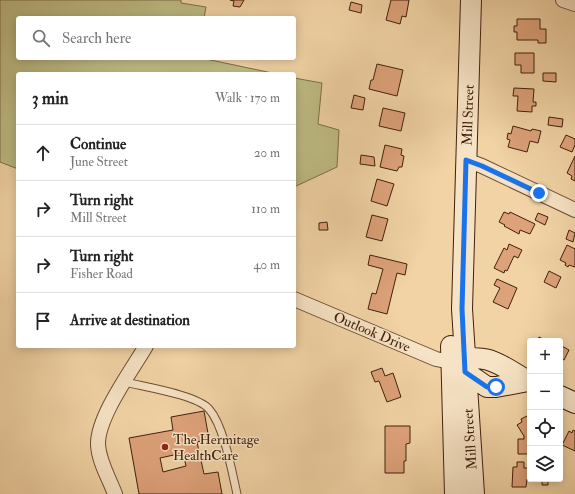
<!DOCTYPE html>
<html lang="en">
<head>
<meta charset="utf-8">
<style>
  :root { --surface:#fff; --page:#f2f2f2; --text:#222; --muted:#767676; --line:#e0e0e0 }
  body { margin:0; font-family:"IM FELL Double Pica",serif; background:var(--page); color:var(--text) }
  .controls { position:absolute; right:12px; bottom:12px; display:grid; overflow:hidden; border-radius:4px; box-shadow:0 2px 10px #0003 }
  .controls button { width:36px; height:36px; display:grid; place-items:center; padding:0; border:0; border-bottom:1px solid var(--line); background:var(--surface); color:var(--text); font:20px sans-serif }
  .stop { position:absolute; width:12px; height:12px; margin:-9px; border:3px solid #1a73e8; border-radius:50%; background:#fff }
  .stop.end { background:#1a73e8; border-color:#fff; box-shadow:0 1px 4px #0008 }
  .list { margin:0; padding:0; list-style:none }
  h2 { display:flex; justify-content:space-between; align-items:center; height:52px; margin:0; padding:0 16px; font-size:17px }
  h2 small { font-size:13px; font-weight:400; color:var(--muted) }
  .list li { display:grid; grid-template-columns:26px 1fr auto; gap:12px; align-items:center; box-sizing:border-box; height:56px; padding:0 16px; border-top:1px solid var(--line) }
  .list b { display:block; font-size:15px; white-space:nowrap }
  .list p { margin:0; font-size:13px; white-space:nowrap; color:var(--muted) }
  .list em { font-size:13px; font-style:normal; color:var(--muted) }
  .icon { flex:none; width:22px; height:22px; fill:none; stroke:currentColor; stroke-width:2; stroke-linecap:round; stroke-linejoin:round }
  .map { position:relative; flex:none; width:575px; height:494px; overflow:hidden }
  .search { position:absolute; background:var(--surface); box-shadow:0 2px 10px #0003; left:16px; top:16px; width:280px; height:44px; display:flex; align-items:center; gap:10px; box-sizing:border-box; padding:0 14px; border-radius:4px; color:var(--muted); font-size:15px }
  .panel { position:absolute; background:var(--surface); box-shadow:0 2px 10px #0003; left:16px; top:72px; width:280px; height:276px; border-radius:4px }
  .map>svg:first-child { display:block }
  .green { fill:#bebb83; stroke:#7f6e48 }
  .building { fill:#dea27a; stroke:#40210d; fill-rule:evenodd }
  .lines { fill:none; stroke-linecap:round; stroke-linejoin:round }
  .lane-casing { stroke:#6c4e33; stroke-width:9 }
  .street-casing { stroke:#6c4e33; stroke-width:16 }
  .secondary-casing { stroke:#40210d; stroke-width:22 }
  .lane { stroke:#f6e2c4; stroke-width:7 }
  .street { stroke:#f6e2c4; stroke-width:14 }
  .secondary { stroke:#f6e2c4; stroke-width:20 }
  .route { stroke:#1a73e8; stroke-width:5 }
  .poi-dot { fill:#8f2418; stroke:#f6e2c4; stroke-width:1.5 }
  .labels { text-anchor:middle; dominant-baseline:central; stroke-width:3; stroke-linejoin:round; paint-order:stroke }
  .street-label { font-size:14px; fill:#40210d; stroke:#f6e2c4 }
  .poi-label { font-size:14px; fill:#40210d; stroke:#f6e2c4; text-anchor:start }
</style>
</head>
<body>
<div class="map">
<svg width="575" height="494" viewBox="0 0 575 494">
  <rect width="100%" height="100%" fill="#f1d3a5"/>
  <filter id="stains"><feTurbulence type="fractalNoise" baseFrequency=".005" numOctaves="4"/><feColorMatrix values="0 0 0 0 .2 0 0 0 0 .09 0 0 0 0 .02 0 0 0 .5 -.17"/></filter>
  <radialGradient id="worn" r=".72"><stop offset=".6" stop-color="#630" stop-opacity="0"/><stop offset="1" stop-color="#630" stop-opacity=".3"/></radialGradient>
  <path class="green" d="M 0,0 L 181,0 L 181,3 L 206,7 L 204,18 L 18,18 L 18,58 L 201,58 L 277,74 L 18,74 L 18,169 L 0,162 Z
    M 294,78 L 322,83 L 318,124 L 339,130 L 337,167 L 294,187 Z"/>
  <path class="building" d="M 230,0 L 244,0 L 240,7 L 233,6 L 234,1 Z
    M 391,0 L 409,0 L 406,17 L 402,16 L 400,24 L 386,20 Z
    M 351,2 L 362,5 L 361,13 L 349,10 Z
    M 517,19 L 540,19 L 540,29 L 546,29 L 546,43 L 538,43 L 538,40 L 517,40 L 517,32 L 514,32 L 514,26 L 517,26 Z
    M 515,53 L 534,53 L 534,73 L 521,73 L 521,65 L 515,65 Z
    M 377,64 L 403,70 L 397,96 L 369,89 L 371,80 L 373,80 Z
    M 543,73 L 556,73 L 556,82 L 543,81 Z
    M 514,88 L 534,89 L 533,102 L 536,102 L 536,106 L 532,106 L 532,112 L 517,111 L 518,96 L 513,96 Z
    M 354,95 L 365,98 L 363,110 L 351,108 Z
    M 383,108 L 405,113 L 401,131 L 379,126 Z
    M 549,117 L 563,119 L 562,127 L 548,125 Z
    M 513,126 L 531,131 L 532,129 L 541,131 L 538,143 L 530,141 L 527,152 L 508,147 L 510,140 L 507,139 L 508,133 L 511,134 Z
    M 566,135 L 575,139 L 575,145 L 572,152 L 560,147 Z
    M 385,145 L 402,149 L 401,155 L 404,156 L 402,167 L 399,167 L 397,171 L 380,167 Z
    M 361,155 L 374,157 L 375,166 L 360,164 Z
    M 575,156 L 575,181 L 571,179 L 572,176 L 567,173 Z
    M 377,179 L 394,184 L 387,206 L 371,201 Z
    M 504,212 L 509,214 L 510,212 L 535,224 L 530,234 L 520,230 L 519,234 L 504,226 L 505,225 L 499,222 Z
    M 538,213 L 548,217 L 545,225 L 535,220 Z
    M 372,215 L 388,219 L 382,241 L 366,237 Z
    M 327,222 L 328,230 L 319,230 L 319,223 Z
    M 569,230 L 575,233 L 573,242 L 566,239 Z
    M 509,244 L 522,250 L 518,258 L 514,256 L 507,271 L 505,270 L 504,273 L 494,268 L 504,248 L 507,250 Z
    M 567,245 L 575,249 L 575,267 L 569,265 L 568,267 L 565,265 L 566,263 L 560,260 Z
    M 370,255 L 407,264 L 405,275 L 397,273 L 387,314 L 368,309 L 372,293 L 376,294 L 383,269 L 368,265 Z
    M 549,271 L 561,277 L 556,288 L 544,282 Z
    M 497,279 L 517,288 L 508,309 L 493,302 L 500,288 L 494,285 Z
    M 539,337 L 547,341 L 537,341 Z
    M 560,345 L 569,350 L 564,360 L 560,358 Z
    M 382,368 L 385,376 L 393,373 L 401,397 L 387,402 L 379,381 L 375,382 L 371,372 Z
    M 204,411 L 209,439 L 197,442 L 204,474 L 218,472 L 222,494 L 139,494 L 129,438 L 173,430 L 171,417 ZM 183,453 L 186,466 L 163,472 L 160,458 Z
    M 527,416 L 528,418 L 530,417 L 530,454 L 518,454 L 518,439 L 524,439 L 524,436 L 517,425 L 522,422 L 521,419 Z
    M 385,426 L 410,426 L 410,443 L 406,444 L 406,461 L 404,461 L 404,473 L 385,473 Z
    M 573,430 L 575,431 L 575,451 L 562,445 L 569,431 L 572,433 Z
    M 517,462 L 524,462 L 524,468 L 530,468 L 530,479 L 527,479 L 526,487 L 512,487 L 513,467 L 517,467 Z
    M 542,479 L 548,479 L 548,485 L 542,485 Z"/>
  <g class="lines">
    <defs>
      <path id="lane" d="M 125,382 C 145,387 197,395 209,409 C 224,426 232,472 237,494"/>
      <path id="street" d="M 563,0 L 575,4
        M 466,160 L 482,166 L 575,210
        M 294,299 L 436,359 L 451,362
        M 115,494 C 109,478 99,462 98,445 C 97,417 132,370 146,346"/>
      <path id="secondary" d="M 471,0 L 462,309 L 474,494
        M 451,346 L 455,494
        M 451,362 C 490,351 499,365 530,382
        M 458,367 L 487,387 L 496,387 L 528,381
        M 560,396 L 575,403"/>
    </defs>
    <use href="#lane" class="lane-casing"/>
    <use href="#street" class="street-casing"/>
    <use href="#secondary" class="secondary-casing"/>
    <use href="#lane" class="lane"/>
    <use href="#street" class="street"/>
    <use href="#secondary" class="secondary"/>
  </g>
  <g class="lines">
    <path class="route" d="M 496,387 L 487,387 L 465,372 L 462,309 L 466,160 L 482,166 L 539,193"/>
  </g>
  <circle class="poi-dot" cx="165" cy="447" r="4"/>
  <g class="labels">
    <g class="street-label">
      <text transform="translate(468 115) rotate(-88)">Mill Street</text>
      <text transform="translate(372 332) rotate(23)">Outlook Drive</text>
      <text transform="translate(470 439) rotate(-94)">Mill Street</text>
    </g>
    <g class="poi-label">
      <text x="173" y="439">The Hermitage<tspan x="173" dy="16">HealthCare</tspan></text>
    </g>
  </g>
  <rect width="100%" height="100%" filter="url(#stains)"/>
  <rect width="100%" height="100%" fill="url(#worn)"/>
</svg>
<div class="controls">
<button>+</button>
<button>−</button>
<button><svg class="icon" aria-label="locate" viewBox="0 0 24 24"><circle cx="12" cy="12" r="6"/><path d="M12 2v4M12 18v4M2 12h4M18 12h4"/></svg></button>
<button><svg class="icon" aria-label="layers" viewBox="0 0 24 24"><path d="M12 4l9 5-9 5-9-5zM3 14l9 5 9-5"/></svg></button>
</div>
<div class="stop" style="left:496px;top:387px"></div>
<div class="stop end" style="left:539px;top:193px"></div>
<div class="search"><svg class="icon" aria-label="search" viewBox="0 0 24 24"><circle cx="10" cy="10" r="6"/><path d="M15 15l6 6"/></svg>Search here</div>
<section class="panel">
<h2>3 min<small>Walk · 170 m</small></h2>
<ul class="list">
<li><svg class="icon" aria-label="ahead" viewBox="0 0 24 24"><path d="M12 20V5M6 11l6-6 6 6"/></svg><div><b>Continue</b><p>June Street</p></div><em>20 m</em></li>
<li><svg class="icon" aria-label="right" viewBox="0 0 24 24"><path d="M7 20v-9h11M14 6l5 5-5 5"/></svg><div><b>Turn right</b><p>Mill Street</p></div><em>110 m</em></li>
<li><svg class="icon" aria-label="right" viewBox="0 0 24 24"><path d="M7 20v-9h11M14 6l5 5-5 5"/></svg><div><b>Turn right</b><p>Fisher Road</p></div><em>40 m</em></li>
<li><svg class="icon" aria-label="arrive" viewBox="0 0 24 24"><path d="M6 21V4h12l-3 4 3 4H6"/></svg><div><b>Arrive at destination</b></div></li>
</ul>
</section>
</div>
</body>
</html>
